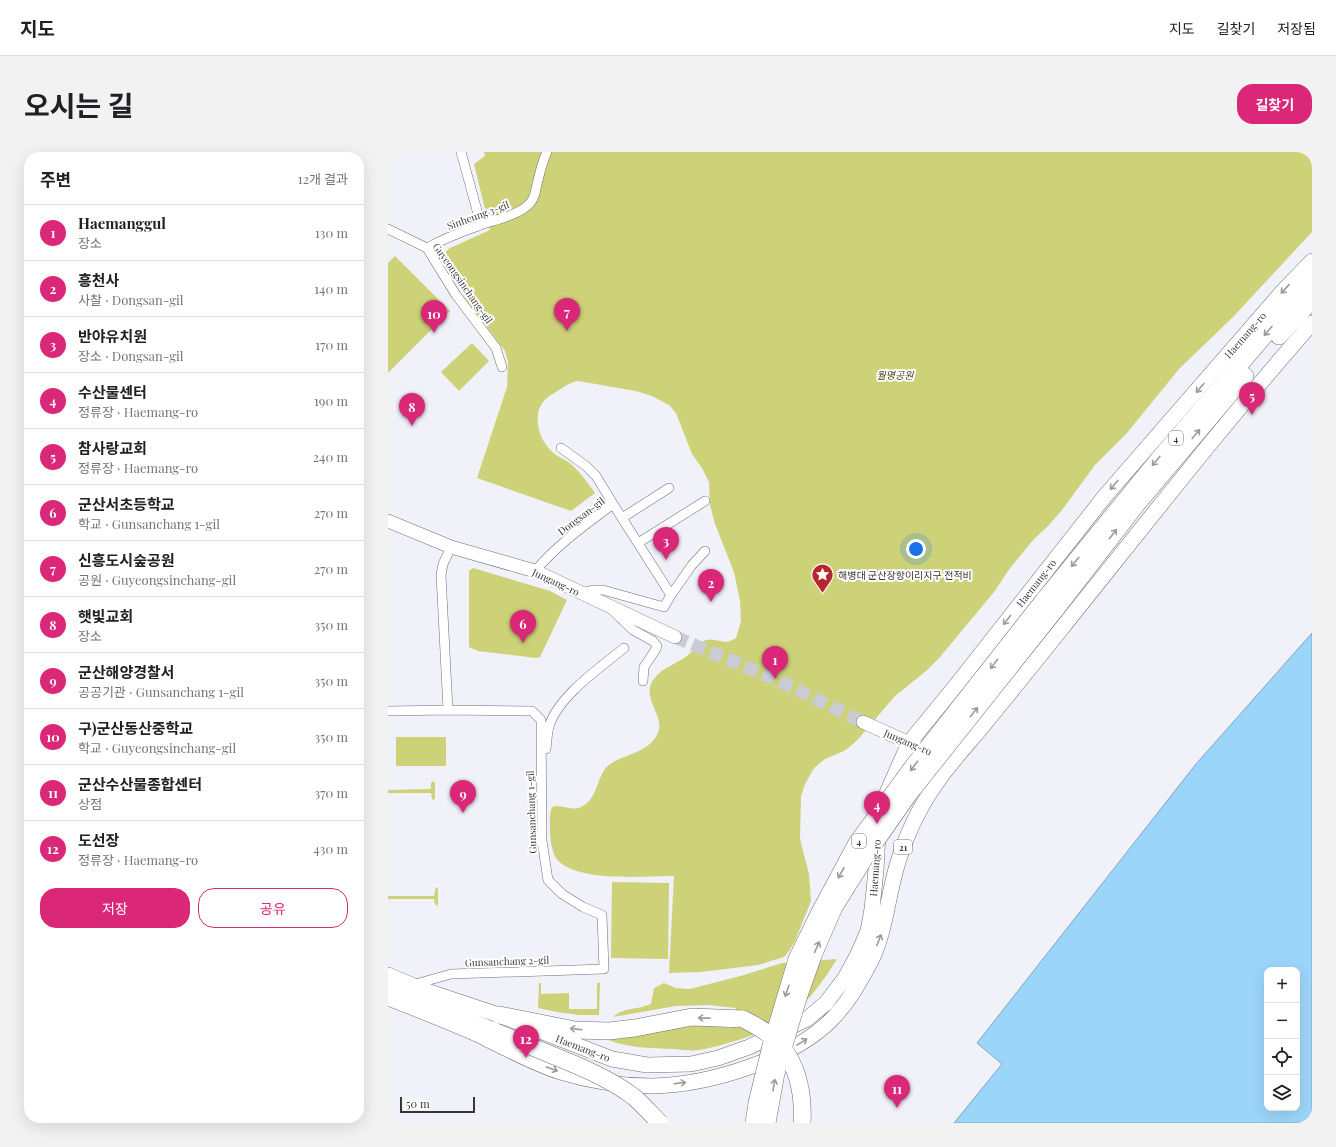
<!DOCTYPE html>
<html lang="ko">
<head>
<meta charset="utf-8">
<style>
  :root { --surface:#fff; --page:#f2f2f2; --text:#202124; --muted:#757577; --line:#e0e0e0; --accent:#db2777 }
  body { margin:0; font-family:"Playfair Display","Noto Sans KR",serif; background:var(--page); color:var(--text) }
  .controls { position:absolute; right:12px; bottom:12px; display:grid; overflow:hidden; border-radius:8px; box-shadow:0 4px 16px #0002 }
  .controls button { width:36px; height:36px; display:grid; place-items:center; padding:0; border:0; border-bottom:1px solid var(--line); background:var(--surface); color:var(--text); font:20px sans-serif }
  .scale { position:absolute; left:12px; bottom:10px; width:75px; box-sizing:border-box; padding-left:4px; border:2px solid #37373a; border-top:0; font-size:11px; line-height:14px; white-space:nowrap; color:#37373a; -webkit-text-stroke:3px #fff; paint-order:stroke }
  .you { position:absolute; left:528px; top:397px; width:14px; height:14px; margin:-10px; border:3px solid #fff; border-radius:50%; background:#1a73e8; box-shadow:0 0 0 6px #1a73e833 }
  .badge { display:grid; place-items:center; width:26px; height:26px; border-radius:50%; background:var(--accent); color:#fff; font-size:13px; font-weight:700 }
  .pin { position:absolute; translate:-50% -33px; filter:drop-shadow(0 1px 2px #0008) }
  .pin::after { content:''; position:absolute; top:21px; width:14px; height:12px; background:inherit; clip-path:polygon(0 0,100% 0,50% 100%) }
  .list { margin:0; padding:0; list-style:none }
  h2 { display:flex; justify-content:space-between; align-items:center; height:52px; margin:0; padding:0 16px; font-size:17px }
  h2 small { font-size:13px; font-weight:400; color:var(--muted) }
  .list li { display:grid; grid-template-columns:26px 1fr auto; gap:12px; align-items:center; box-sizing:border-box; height:56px; padding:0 16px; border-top:1px solid var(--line) }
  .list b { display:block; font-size:15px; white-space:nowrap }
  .list p { margin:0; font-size:13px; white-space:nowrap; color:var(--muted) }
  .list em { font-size:13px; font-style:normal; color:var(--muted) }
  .actions { display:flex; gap:8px; padding:12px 16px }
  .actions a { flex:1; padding:9px 0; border:1px solid var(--accent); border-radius:16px; text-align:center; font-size:14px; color:var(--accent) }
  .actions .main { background:var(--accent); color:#fff }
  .icon { flex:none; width:22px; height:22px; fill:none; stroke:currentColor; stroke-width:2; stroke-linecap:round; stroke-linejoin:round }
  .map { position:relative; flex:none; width:924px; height:971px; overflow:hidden; border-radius:16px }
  header { display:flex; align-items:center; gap:24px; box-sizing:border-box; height:56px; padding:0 20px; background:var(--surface); border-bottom:1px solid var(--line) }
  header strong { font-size:19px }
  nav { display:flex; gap:22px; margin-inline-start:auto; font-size:14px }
  .intro { display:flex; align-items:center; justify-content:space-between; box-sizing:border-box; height:96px; padding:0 24px }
  h1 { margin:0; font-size:28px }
  .button { padding:10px 18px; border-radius:16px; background:var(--accent); color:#fff; font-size:14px; font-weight:700 }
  main { display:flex; gap:24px; padding:0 24px }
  aside { flex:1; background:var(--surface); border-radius:16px; box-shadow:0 4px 16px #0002 }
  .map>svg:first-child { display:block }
  .green { fill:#cdd278 }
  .water { fill:#9cd5fa; stroke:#7ea6c0; fill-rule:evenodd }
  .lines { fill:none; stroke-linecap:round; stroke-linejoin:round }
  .secondary-tunnel { stroke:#cbccd3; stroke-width:13; stroke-dasharray:13 6; stroke-linecap:butt }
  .street-casing { stroke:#6e6f76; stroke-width:10 }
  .secondary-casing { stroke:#6e6f76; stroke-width:14 }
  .primary-casing { stroke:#6e6f76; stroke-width:16 }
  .highway-casing { stroke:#6e6f76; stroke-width:18 }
  .street { stroke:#fff; stroke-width:9 }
  .secondary { stroke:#fff; stroke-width:13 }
  .primary { stroke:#fff; stroke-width:15 }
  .highway { stroke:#fff; stroke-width:17 }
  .highway-bridge-casing { stroke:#6e6f76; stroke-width:18; stroke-linecap:butt }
  .highway-bridge { stroke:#fff; stroke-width:17 }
  .oneway { stroke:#9b9b9c }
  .labels { text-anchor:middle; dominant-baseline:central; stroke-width:4; stroke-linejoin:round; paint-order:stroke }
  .shield { fill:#fff; stroke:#737375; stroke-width:1 }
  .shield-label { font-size:9px; font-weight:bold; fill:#37373a }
  .street-label { font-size:10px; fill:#37373a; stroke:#fff }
  .park-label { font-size:10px; font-style:italic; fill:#3b3c0f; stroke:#fff }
  .poi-label { font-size:10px; fill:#37373a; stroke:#fff; text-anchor:start }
</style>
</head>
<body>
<header>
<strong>지도</strong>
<nav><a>지도</a><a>길찾기</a><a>저장됨</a></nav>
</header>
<div class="intro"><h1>오시는 길</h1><a class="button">길찾기</a></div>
<main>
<aside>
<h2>주변<small>12개 결과</small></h2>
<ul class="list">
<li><span class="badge">1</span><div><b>Haemanggul</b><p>장소</p></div><em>130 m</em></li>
<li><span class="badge">2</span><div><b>흥천사</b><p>사찰 · Dongsan-gil</p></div><em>140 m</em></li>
<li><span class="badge">3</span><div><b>반야유치원</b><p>장소 · Dongsan-gil</p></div><em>170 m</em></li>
<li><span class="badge">4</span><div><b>수산물센터</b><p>정류장 · Haemang-ro</p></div><em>190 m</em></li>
<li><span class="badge">5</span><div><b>참사랑교회</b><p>정류장 · Haemang-ro</p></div><em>240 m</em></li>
<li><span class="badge">6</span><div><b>군산서초등학교</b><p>학교 · Gunsanchang 1-gil</p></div><em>270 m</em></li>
<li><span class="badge">7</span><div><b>신흥도시숲공원</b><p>공원 · Guyeongsinchang-gil</p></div><em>270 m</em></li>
<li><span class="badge">8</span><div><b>햇빛교회</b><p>장소</p></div><em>350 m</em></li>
<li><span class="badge">9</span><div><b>군산해양경찰서</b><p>공공기관 · Gunsanchang 1-gil</p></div><em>350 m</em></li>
<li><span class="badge">10</span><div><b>구)군산동산중학교</b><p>학교 · Guyeongsinchang-gil</p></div><em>350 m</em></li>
<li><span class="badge">11</span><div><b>군산수산물종합센터</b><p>상점</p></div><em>370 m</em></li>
<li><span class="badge">12</span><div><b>도선장</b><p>정류장 · Haemang-ro</p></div><em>430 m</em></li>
</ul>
<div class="actions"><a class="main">저장</a><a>공유</a></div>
</aside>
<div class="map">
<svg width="924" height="971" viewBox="0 0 924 971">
  <rect width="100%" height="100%" fill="#f0f1f9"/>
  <path class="green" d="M 96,0 L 924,0 L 924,80 L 845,165 L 791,217 L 739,281 L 707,313 L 674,358 L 660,374 L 646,387 L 622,416 L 606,440 L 552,505 L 538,519 L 506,545 L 473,584 L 464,593 L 456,599 L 437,607 L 426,616 L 417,632 L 413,644 L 412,687 L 421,722 L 423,749 L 407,789 L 401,799 L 396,805 L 370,813 L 313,820 L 281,821 L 286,724 C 258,724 186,731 168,706 C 164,700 162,687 162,679 C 162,672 161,662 164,655 C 173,651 183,660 193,655 C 211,647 208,623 221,613 C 237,601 266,600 271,577 C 274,562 255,546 264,530 C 272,516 289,512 300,503 C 306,499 311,489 319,488 C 331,485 335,495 348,486 L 353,469 L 352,449 L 346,420 L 327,372 L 322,353 L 321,330 L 314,316 L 304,302 L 288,261 L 281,253 L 264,244 L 248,239 L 190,229 C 181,230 172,238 163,243 C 156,247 151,254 150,262 C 148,278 155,293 168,303 C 175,307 182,310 188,317 C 195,324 201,333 207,341 L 183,359 L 89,326 L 119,235 L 120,210 L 117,199 L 80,150 L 54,106 L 54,103 L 62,96 L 102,78 L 86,12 L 97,4 Z
    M 7,104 L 62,159 L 0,221 L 0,111 Z
    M 84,191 L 101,209 L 71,239 L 53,220 Z
    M 85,416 L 162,439 L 179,448 L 152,505 L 148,506 L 90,499 L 81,495 L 81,419 Z
    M 8,585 L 58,585 L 58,614 L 8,614 Z
    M 45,629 L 47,631 L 47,646 L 46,648 L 44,647 L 43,641 L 0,641 L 0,638 L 43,637 L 43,631 Z
    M 224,730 L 281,731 L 280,807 L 223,806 Z
    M 48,735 L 50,737 L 50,752 L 49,754 L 47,752 L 46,747 L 0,747 L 0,744 L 46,744 Z
    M 449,807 C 436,828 421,849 401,865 C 381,880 336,894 311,898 C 303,899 294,898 286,897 C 262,896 237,896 215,886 L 313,873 L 344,876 L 348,856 L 320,853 L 288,854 L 225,865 C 236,855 250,858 263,852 L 266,836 L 276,831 L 288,836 L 302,837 L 356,823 L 394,811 Z
    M 151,831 L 153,831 L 153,842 L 181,841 L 181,857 L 209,857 L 209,831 L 212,831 L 211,863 L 191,863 L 169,860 L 150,856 Z"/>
  <path class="water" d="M 924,481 L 924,971 L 566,971 L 614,912 L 589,891 L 808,612 ZM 879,818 L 909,818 L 909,956 L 879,956 Z"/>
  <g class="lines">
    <path class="secondary-tunnel" d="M 287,485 L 387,527 L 475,570"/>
    <defs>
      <path id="street" d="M 73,0 L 93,73
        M 0,77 L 39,96 L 68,143 L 108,196 L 114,215
        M 39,96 C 55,87 73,80 90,74 C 106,68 133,63 143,50 C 147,45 148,38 149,32 C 152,21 154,10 159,0
        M 173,296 L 198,314 L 208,324 L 225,352
        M 234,366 L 281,336
        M 250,391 L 317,349
        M 147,419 C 170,392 197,373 225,352 L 283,443 L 276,455 L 215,438 L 205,438 L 193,441
        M 283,443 L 304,413 L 317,399
        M 224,458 L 245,478 L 265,489 L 269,494 L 268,497 L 256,515 L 255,529
        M 0,559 L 60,558 L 53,423 L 55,412 L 63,395
        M 158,597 C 159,590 159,582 161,575 C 169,545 213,515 236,496
        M 24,833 L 63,822 L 216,817 L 214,763 L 195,755 L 174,742 L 160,728 L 154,689 L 153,568 L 144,559 L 60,558"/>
      <path id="secondary" d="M 0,369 L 63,395 L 147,419 L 287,485
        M 475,570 L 530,595"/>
      <path id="primary" d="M 497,648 L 499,641 L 521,591 L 570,531 L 717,344 L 895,139 L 924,109
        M 0,823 L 33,837 L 111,863 L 224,907 L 259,913 L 303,912 L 330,906 L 361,895 L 419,867 L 438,851 L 457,826 L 470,802 L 480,779 L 484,757 L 488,718 L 490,682
        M 0,846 C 31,858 62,870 93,884 C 119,897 145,911 172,920 C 201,929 233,934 264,934 C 320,933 403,908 443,868 C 459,852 470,833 481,813 C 497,783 499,749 508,717 C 518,681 533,651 555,622 C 570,602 587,584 602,565 C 626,536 650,506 674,476 C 756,374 837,270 924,171"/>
      <path id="highway" d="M 891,184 L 924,148
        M 656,448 L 770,308 L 924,128
        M 667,458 L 748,353 L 857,224
        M 0,836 L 135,891
        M 111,863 L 187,878 L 221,879 L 247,876 L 304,865 L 355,867"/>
    </defs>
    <use href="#street" class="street-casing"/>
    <use href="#secondary" class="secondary-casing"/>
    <use href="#primary" class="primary-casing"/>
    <use href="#highway" class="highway-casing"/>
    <use href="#street" class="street"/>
    <use href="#secondary" class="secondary"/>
    <use href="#primary" class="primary"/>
    <use href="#highway" class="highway"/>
    <defs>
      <path id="highway-bridge" d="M 355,867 C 363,871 372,876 379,881 C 408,902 416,938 414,971
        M 135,891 C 169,906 217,922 246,945 C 255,953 263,962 272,971
        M 366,971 L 369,951 L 383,894 L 409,807 L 431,762 L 469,691 L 527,612 L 656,448
        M 379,971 L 388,921 L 409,849 L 426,801 L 446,755 L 483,696 L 520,643 L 667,458"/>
    </defs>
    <use href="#highway-bridge" class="highway-bridge-casing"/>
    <use href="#highway-bridge" class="highway-bridge"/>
  </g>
  <defs><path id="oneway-shaft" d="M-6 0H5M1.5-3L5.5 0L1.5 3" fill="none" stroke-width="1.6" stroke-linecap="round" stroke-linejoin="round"/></defs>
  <g class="oneway">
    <use href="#oneway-shaft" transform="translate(897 137) rotate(133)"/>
    <use href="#oneway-shaft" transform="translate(880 179) rotate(131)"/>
    <use href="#oneway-shaft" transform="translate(812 236) rotate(131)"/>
    <use href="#oneway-shaft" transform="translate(808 282) rotate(-50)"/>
    <use href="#oneway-shaft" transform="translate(768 309) rotate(130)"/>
    <use href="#oneway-shaft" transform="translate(726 333) rotate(131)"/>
    <use href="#oneway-shaft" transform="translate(725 382) rotate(-52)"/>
    <use href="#oneway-shaft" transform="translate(687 410) rotate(129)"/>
    <use href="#oneway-shaft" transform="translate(619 468) rotate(128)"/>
    <use href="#oneway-shaft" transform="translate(606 512) rotate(128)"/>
    <use href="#oneway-shaft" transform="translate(586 560) rotate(-52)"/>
    <use href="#oneway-shaft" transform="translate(526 614) rotate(127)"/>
    <use href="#oneway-shaft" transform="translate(453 721) rotate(119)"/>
    <use href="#oneway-shaft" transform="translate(491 788) rotate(-69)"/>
    <use href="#oneway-shaft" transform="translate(429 795) rotate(-66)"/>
    <use href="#oneway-shaft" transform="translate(399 839) rotate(108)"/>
    <use href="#oneway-shaft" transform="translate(316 866) rotate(-179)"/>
    <use href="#oneway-shaft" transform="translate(188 877) rotate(-173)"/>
    <use href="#oneway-shaft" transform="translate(414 890) rotate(-32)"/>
    <use href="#oneway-shaft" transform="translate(164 917) rotate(20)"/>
    <use href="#oneway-shaft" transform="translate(292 931) rotate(-7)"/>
    <use href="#oneway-shaft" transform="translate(386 933) rotate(-80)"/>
  </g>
  <defs>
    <symbol id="sight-pin" viewBox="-11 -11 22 30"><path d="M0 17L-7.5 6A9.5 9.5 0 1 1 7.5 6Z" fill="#b7262e" stroke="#fff"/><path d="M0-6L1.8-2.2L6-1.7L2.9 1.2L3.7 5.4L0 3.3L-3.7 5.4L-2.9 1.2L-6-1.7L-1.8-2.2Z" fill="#fff"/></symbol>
  </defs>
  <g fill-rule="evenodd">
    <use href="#sight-pin" x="422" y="410" width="25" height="34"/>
  </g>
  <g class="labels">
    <g class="shield">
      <rect x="781" y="279" width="14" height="14" rx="3"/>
      <rect x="464" y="682" width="14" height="14" rx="3"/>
      <rect x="506" y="688" width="18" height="14" rx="3"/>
    </g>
    <g class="shield-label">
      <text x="788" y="286">4</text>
      <text x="471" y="689">4</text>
      <text x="515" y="695">21</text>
    </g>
    <g class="street-label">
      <text transform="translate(90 63) rotate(-20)">Sinheung 3-gil</text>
      <text transform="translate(75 131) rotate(55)">Guyeongsinchang-gil</text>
      <text transform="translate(857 183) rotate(-49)">Haemang-ro</text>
      <text transform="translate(193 364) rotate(-37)">Dongsan-gil</text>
      <text transform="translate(168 430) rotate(25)">Jungang-ro</text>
      <text transform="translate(648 431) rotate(-52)">Haemang-ro</text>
      <text transform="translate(520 590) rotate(23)">Jungang-ro</text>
      <text transform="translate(143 660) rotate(-92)">Gunsanchang 1-gil</text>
      <text transform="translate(487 716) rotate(-86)">Haemang-ro</text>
      <text transform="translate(119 809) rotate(-2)">Gunsanchang 2-gil</text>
      <text transform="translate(195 896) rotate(21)">Haemang-ro</text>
    </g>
    <g class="park-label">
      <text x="507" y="223">월명공원</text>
    </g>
    <g class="poi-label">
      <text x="450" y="423">해병대 군산장항이리지구 전적비</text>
    </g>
  </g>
</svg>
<div class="controls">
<button>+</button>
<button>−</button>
<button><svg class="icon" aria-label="locate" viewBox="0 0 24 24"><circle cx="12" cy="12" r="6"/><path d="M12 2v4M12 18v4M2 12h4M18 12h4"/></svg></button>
<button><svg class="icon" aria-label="layers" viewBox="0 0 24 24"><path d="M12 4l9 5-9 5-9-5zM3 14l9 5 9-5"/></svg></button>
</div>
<div class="scale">50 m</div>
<div class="you"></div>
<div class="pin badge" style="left:387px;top:527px">1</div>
<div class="pin badge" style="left:323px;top:450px">2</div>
<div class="pin badge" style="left:278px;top:408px">3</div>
<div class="pin badge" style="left:489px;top:672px">4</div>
<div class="pin badge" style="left:864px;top:263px">5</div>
<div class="pin badge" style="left:135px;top:491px">6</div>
<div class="pin badge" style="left:179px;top:179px">7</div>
<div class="pin badge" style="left:24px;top:274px">8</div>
<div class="pin badge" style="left:75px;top:661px">9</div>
<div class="pin badge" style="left:46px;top:181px">10</div>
<div class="pin badge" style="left:509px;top:956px">11</div>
<div class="pin badge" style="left:138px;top:906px">12</div>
</div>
</main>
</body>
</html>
